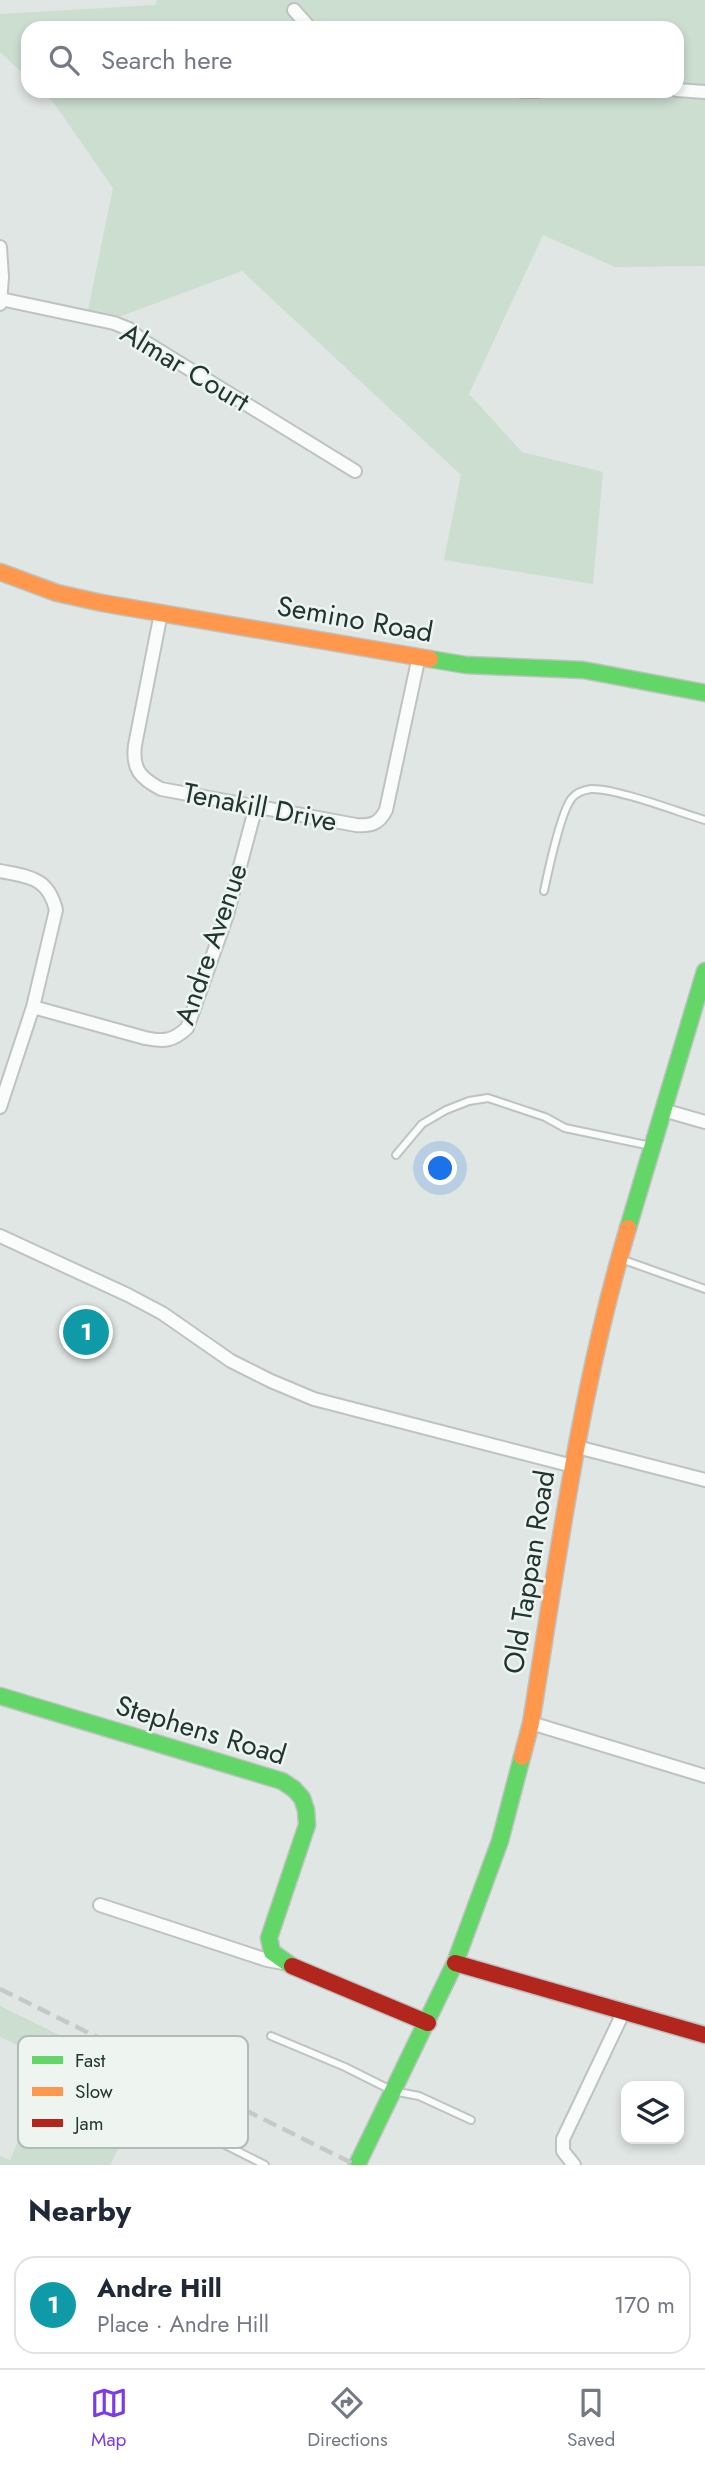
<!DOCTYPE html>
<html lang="en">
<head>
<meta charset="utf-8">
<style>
  :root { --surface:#fff; --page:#f2f2f3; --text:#1f2937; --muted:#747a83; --line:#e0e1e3; --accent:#7c3aed }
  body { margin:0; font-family:Jost,sans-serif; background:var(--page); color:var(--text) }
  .controls { position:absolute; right:21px; bottom:21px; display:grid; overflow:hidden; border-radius:14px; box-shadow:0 4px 10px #0003 }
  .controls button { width:63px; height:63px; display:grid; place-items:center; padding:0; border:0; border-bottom:2px solid var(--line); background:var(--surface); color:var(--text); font:35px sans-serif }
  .you { position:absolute; left:441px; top:1169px; width:24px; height:24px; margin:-18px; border:5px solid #fff; border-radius:50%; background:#1a73e8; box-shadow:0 0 0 10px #1a73e833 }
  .badge { display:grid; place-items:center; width:46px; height:46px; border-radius:50%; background:var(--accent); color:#fff; font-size:23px; font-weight:700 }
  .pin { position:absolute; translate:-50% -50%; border:4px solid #fff; box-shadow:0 2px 7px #0006 }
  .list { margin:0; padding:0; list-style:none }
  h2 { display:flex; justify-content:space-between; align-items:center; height:91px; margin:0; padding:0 28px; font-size:30px }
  h2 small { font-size:23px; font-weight:400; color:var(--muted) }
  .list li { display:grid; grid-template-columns:46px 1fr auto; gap:21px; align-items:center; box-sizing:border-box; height:98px; margin:0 14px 14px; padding:0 14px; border:2px solid var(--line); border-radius:21px }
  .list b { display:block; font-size:26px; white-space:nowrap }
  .list p { margin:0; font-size:23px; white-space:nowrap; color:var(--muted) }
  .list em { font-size:23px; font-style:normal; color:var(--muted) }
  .icon { flex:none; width:38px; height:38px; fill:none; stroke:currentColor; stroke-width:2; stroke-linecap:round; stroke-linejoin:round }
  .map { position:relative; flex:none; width:705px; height:2165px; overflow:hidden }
  .search { position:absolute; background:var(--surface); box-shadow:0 4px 10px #0003; left:21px; right:21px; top:21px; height:77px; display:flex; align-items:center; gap:18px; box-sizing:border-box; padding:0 24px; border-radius:21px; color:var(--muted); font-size:26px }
  .sheet { height:203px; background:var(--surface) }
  nav { display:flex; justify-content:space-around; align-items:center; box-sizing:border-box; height:98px; border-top:2px solid var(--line); background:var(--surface); font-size:19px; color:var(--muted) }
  nav a { display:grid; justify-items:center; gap:4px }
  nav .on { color:var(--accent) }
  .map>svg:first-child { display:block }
  .green { fill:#cbded0 }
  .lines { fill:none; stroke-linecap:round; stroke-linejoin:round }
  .lane-casing { stroke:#bdc3c0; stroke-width:10 }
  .street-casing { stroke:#bdc3c0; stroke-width:16 }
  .fast-casing { stroke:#bdc3c0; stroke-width:19 }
  .slow-casing { stroke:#bdc3c0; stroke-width:19 }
  .jam-casing { stroke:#bdc3c0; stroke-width:19 }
  .lane { stroke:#fafbfb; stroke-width:6 }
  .street { stroke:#fafbfb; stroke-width:12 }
  .fast { stroke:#63d668; stroke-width:16 }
  .slow { stroke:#ff974d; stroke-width:16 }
  .jam { stroke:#b3261e; stroke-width:16 }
  .rail { stroke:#c5c9c8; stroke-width:4.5; stroke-dasharray:14 7; stroke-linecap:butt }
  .labels { text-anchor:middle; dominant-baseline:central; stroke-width:5; stroke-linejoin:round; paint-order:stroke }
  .street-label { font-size:28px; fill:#213630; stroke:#eef5f1 }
  .key { fill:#eef5f1; stroke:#b0bcb7; stroke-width:2 }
  .key-label { font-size:19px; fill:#213630 }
</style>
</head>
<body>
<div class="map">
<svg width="705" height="2165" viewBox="0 0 705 2165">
  <rect width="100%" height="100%" fill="#e0e6e3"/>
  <path class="green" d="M 157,0 L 705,0 L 705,266 L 615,267 L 543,235 L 469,394 L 522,452 L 603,472 L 593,584 L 444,560 L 461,475 L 242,271 L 108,321 L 87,315 L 113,188 L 53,102 L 42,91 L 677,91 L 677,28 L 28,28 L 28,78 L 0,52 L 0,14 L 155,5 Z
    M 0,2006 L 131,2070 L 127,2075 L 112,2073 L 101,2060 L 81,2057 L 64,2092 L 130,2125 L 110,2165 L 0,2165 L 0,2156 L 10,2160 L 53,2061 L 0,2037 Z"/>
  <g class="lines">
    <defs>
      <path id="lane" d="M 544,891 C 548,872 561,811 572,798 C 576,793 584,790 591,789 C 616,788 678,812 705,820
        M 396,1155 L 422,1124 L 446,1110 L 469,1101 L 488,1098 L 545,1117 L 565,1128 L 651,1146
        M 621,1259 L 705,1289
        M 271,2036 L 345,2067 L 393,2091 L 419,2096 L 471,2120
        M 98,2081 L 265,2165"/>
      <path id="street" d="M 294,10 L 310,28
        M 677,90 L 705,92
        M 522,91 L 539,91
        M 0,247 L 2,277 L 0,304
        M 1,299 L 114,323 L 129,329 L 142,340 L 355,471
        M 161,613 L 135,745 C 132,769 140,778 161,789 L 356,825 C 371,826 379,824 386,810 L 419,656
        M 0,871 C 29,877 48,877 56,910 L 33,1007 L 0,1107
        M 33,1007 L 145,1038 C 164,1042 173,1041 187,1028 L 227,915 L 256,806
        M 663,1110 L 705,1122
        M 0,1236 L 128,1295 L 162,1313 L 231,1361 L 271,1381 L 314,1399 L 573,1466
        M 577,1447 L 705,1480
        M 531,1723 L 705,1776
        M 100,1905 L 267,1960 L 283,1963
        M 574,2165 L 563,2151 L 563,2139 L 624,2011"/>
      <path id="fast" d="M 430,659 L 466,665 L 583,670 L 705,693
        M 628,1228 L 705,971
        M 0,1696 L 282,1781 L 294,1789 L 302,1798 L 306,1810 L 307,1825 L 269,1938 L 272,1952 L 292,1966
        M 357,2165 L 455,1963 L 500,1841 L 522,1757"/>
      <path id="slow" d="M 0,572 L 57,593 L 102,603 L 430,659
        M 522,1757 L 531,1723 C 558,1557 580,1389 628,1228"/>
      <path id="jam" d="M 455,1963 L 705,2035
        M 292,1966 L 428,2023"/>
    </defs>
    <use href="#lane" class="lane-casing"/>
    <use href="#street" class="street-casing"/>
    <use href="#fast" class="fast-casing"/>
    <use href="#slow" class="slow-casing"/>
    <use href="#jam" class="jam-casing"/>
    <use href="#lane" class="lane"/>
    <use href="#street" class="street"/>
    <use href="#fast" class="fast"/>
    <use href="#slow" class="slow"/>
    <use href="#jam" class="jam"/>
    <path class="rail" d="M 0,1989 L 356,2165"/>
  </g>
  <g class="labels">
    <g class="street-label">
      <text transform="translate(185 367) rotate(31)">Almar Court</text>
      <text transform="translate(355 619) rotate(10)">Semino Road</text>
      <text transform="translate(260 807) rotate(11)">Tenakill Drive</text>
      <text transform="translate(211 944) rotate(-71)">Andre Avenue</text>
      <text transform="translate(529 1572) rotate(-81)">Old Tappan Road</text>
      <text transform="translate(201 1730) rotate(17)">Stephens Road</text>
    </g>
  </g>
  <rect x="18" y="2036" width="230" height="112" rx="10" class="key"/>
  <rect x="32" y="2056" width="31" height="8" fill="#63d668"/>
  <rect x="32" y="2087" width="31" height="9" fill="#ff974d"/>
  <rect x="32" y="2119" width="31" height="8" fill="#b3261e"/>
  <g class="key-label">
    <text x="75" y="2067">Fast</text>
    <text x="75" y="2098">Slow</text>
    <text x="75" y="2130">Jam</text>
  </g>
</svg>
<div class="controls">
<button><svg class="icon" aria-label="layers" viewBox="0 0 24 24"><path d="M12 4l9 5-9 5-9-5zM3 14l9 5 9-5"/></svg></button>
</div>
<div class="you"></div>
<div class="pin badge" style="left:86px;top:1332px;background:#0f9aa8">1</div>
<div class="search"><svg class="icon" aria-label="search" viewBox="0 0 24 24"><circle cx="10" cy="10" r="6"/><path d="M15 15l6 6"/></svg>Search here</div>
</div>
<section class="sheet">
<h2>Nearby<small></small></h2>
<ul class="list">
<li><span class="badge" style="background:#0f9aa8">1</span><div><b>Andre Hill</b><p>Place · Andre Hill</p></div><em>170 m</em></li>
</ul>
</section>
<nav>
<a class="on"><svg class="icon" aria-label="map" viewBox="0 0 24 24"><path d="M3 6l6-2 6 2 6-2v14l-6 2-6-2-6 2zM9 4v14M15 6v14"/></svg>Map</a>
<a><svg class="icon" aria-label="directions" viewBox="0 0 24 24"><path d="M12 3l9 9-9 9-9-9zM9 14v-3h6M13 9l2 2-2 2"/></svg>Directions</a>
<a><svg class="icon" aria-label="saved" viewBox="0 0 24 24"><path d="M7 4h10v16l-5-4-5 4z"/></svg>Saved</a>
</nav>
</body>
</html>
